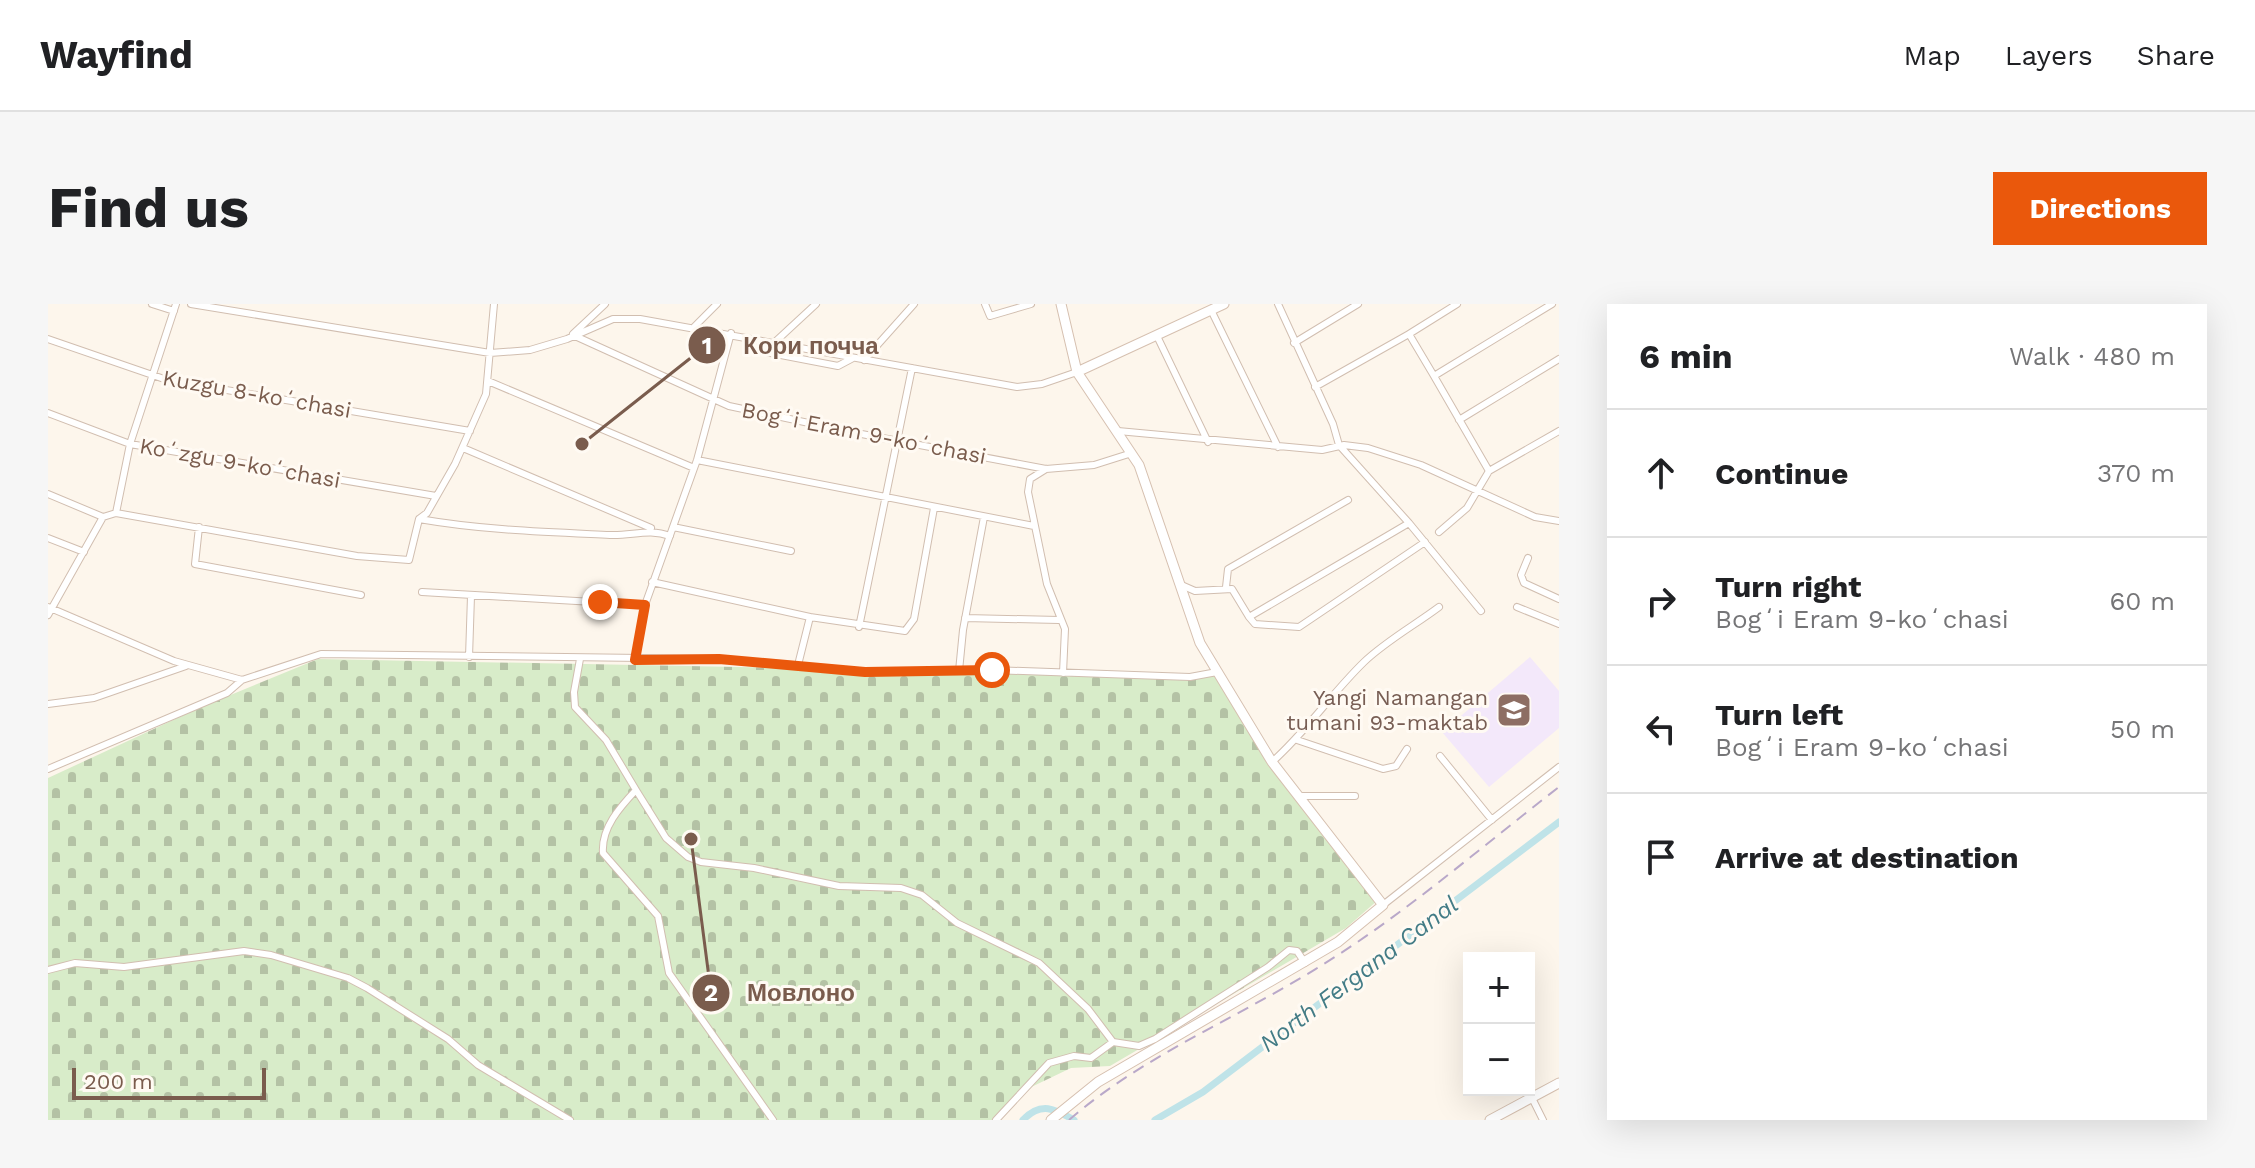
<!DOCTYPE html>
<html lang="en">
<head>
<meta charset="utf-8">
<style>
  :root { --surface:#fff; --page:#f6f6f6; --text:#202124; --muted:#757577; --line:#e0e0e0; --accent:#ea580c }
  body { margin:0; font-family:"Work Sans",sans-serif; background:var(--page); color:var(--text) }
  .controls { position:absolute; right:24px; bottom:24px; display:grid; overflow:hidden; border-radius:0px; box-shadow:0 8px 32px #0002 }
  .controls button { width:72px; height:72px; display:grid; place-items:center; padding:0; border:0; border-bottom:2px solid var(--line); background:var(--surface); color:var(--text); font:40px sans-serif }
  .scale { position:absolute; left:24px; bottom:20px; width:194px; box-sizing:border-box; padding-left:8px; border:4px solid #7a5c4d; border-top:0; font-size:22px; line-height:28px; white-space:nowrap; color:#7a5c4d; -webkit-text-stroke:6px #fffaf3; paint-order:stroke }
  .stop { position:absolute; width:24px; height:24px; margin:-18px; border:6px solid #ea580c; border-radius:50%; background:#fff }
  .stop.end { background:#ea580c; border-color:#fff; box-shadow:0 2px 8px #0008 }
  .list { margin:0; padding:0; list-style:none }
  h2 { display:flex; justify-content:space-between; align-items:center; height:104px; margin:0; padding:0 32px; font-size:34px }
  h2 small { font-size:26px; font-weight:400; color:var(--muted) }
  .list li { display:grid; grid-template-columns:52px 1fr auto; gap:24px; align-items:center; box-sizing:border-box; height:128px; padding:0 32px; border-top:2px solid var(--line) }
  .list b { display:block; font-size:30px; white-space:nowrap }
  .list p { margin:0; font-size:26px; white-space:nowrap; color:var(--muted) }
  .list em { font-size:26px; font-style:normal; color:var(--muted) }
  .icon { flex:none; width:44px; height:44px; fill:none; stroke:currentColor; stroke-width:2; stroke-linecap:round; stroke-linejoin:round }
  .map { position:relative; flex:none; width:1511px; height:816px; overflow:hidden; border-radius:0px }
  header { display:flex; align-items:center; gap:48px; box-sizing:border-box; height:112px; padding:0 40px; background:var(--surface); border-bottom:2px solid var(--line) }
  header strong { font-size:38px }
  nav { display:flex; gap:44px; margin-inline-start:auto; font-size:28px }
  .intro { display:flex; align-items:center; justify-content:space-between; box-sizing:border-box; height:192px; padding:0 48px }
  h1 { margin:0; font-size:56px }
  .button { padding:20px 36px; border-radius:0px; background:var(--accent); color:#fff; font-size:28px; font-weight:700 }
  main { display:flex; gap:48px; padding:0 48px }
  aside { flex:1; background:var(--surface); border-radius:0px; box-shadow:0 8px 32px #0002 }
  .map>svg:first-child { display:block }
  .education { fill:#f3e8fa }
  .cemetery { fill:url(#cemetery-stones) }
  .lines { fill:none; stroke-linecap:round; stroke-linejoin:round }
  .canal { stroke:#bfe3e8; stroke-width:7 }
  .street-casing { stroke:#d1beb0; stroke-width:8 }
  .secondary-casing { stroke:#d6c0b0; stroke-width:11 }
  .street { stroke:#fff; stroke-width:6 }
  .secondary { stroke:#fff; stroke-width:9 }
  .rail { stroke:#b9a8c9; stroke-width:2; stroke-dasharray:12 8; stroke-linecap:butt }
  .route { stroke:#ea580c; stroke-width:10 }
  .labels { text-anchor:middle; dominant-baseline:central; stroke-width:6; stroke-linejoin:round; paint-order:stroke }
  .street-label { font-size:22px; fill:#7a5c4d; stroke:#fffaf3 }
  .education-label { font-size:22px; fill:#785e54; stroke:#fffaf3; text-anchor:end }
  .water-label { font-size:24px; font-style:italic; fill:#437c86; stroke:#fffaf3 }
  .leader { fill:none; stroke:#7a5c4d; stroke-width:3 }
  .callout-dot { fill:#7a5c4d; stroke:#fffaf3; stroke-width:3 }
  .mark-label { font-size:24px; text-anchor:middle; font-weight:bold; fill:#fff }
  .callout-label { font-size:24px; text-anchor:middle; font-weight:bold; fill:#7a5c4d; stroke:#fffaf3; stroke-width:6; stroke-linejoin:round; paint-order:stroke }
</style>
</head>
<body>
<header>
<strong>Wayfind</strong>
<nav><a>Map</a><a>Layers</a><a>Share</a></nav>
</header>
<div class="intro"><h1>Find us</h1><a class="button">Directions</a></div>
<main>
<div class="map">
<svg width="1511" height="816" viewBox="0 0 1511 816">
  <defs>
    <pattern id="cemetery-stones" width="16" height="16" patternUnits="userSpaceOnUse" patternTransform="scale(2)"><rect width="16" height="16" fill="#d8ecc9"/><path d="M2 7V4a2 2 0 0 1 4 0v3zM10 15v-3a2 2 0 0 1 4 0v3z" fill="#b4c2a5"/></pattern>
  </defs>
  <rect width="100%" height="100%" fill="#fdf6ec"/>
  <path class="education" d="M 1482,353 L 1511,387 L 1511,424 L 1441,483 L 1394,428 Z"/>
  <path class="cemetery" d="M 270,355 L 1168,372 L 1330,596 L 1298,624 L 1062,762 L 1023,764 L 977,786 L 944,816 L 0,816 L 0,474 L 151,404 Z"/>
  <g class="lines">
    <path class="canal" d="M 975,816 C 993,797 1007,805 1026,816
      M 1107,816 L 1155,788 L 1511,518"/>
    <defs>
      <path id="street" d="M 104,0 L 126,7
        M 143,0 L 442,49 L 482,46 L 519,35 L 565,15 L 592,15 L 969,83 L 994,80 L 1029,68
        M 937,0 L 942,12 L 983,0
        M 1230,0 L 1285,120 L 1291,141 L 1361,219 L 1433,307
        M 1504,0 L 1386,72 L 1441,167 L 1511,127
        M 1163,6 L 1230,143
        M 646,23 L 669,0
        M 525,30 L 557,0
        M 1361,30 L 1409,0
        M 527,32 L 681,102 L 803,128 L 998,165 L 1046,161 L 1084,149
        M 1109,32 L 1160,138
        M 0,35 L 119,76 L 422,127
        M 727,38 L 768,0
        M 1246,39 L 1310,0
        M 701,45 L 790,62 L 805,54
        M 816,56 L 866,0
        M 440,77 L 646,164
        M 1267,83 L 1361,30 L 1386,72
        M 0,109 L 82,140 L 388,192
        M 1411,116 L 1511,55
        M 1070,127 L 1274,146 L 1296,141 L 1320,144 L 1373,161 L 1487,213 L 1511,217
        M 415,144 L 603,224
        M 649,156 L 986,222
        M 998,165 L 982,175 L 980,188 L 999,280 L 1017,325 L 1015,369
        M 0,190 L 55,213
        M 68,209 L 309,252 L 361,256 L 371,215 L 379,209 L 407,160 L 438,90 L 446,0
        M 371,215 C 434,226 498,228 562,231 C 584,232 601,224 622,232
        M 151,223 L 147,260 L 313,291
        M 625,223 L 743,247
        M 1391,228 L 1419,204 L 1441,167
        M 0,234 L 36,248
        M 1480,254 L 1473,271 L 1476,279 L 1511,295
        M 604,278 L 762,313 L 857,327 L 866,315 L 886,204
        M 1131,280 L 1147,287 L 1184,285 L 1201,313 L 1361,219
        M 1178,283 L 1180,265 L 1300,196
        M 374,288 L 597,301
        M 0,303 L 126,357 L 194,376 L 273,350 L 671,355 L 817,368 L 944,366 L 1142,373 L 1169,368
        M 1469,303 L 1511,320
        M 0,311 L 55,213 L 68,209 L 82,140 L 128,0
        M 1201,313 L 1207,320 L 1251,323 L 1377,238
        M 917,314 L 1011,316
        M 811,323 L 864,64
        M 421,353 L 423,292
        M 532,355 L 526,388 L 527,403 L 558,436 L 588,486
        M 587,356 L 597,301 L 649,156 L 683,29
        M 750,361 L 762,313
        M 911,367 L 915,326 L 936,213
        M 0,400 L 46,394 L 138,362
        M 1249,436 L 1335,465 L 1348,462 L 1359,445
        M 1392,452 L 1444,516
        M 1224,458 C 1258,428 1283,390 1316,358 C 1338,337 1367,321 1391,303
        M 0,465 L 179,389 L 194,376
        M 1252,492 L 1307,492
        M 1335,601 L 1511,463
        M 0,666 L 27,659 L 76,663 L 196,647 L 223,651 L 300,674 L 319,684 L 400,735 L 430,761 L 522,816
        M 1484,794 L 1495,816
        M 725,816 L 621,669 L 610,612 L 555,549 C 553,524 572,503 588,486 L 618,534 L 640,553 L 653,558 L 706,564 L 791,582 L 853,584 L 874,591 L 909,619 L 991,659 L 1040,705 L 1065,738 L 1091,742 L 1107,735 L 1220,663 L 1241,646 L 1249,647 L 1257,659
        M 948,816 L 1001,759 L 1026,752 L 1043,754 L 1065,738"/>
      <path id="secondary" d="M 1029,68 L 1176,0
        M 1003,816 L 1050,778 L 1290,638 L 1335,601 L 1224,458 L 1152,339 L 1091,161 L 1029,68 L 1013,0
        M 1442,816 L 1511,779"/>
    </defs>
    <use href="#street" class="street-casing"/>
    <use href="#secondary" class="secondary-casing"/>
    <use href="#street" class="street"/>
    <use href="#secondary" class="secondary"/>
    <path class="rail" d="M 1021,816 C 1096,751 1190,714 1274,661 C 1357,610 1433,543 1511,483"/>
  </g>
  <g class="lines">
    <path class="route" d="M 552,298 L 597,301 L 587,356 L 671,355 L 817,368 L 944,366"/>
  </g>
  <defs>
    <symbol id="school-square" viewBox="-11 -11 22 22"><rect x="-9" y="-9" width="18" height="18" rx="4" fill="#8d6e63" stroke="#fffaf3"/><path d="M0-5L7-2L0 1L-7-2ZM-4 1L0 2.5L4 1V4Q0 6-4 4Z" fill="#fff"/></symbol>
  </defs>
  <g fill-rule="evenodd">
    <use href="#school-square" x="1446" y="386" width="40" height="40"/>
  </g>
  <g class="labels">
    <g class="street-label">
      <text transform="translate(209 90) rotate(10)">Kuzgu 8-koʻchasi</text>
      <text transform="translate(816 129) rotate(11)">Bogʻi Eram 9-koʻchasi</text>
      <text transform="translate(192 159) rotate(10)">Koʻzgu 9-koʻchasi</text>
    </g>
    <g class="education-label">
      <text x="1440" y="393">Yangi Namangan<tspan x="1440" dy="25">tumani 93-maktab</tspan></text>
    </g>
    <g class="water-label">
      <text transform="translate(1311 670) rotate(-37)">North Fergana Canal</text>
    </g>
  </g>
  <path class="leader" d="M534 140L659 41M643 535L663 689"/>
  <g class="callout-dot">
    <circle cx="534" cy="140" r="8"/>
    <circle cx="643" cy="535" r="8"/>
    <circle cx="659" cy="41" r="20"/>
    <circle cx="663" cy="689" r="20"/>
  </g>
  <g class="mark-label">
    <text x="659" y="50">1</text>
    <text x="663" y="697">2</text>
  </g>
  <g class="callout-label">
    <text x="763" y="50">Кори почча</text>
    <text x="753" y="697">Мовлоно</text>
  </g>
</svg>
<div class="controls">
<button>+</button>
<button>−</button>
</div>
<div class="scale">200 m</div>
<div class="stop" style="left:944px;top:366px"></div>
<div class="stop end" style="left:552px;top:298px"></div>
</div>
<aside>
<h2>6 min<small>Walk · 480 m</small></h2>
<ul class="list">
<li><svg class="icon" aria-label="ahead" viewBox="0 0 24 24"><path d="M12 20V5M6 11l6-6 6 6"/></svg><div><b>Continue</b></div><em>370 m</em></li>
<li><svg class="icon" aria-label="right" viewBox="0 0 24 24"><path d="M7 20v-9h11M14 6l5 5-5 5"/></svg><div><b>Turn right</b><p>Bogʻi Eram 9-koʻchasi</p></div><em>60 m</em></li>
<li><svg class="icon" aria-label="left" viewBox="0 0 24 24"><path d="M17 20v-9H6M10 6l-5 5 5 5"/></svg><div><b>Turn left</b><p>Bogʻi Eram 9-koʻchasi</p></div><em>50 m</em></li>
<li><svg class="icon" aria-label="arrive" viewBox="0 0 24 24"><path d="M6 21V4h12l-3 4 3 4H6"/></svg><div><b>Arrive at destination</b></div></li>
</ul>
</aside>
</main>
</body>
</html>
